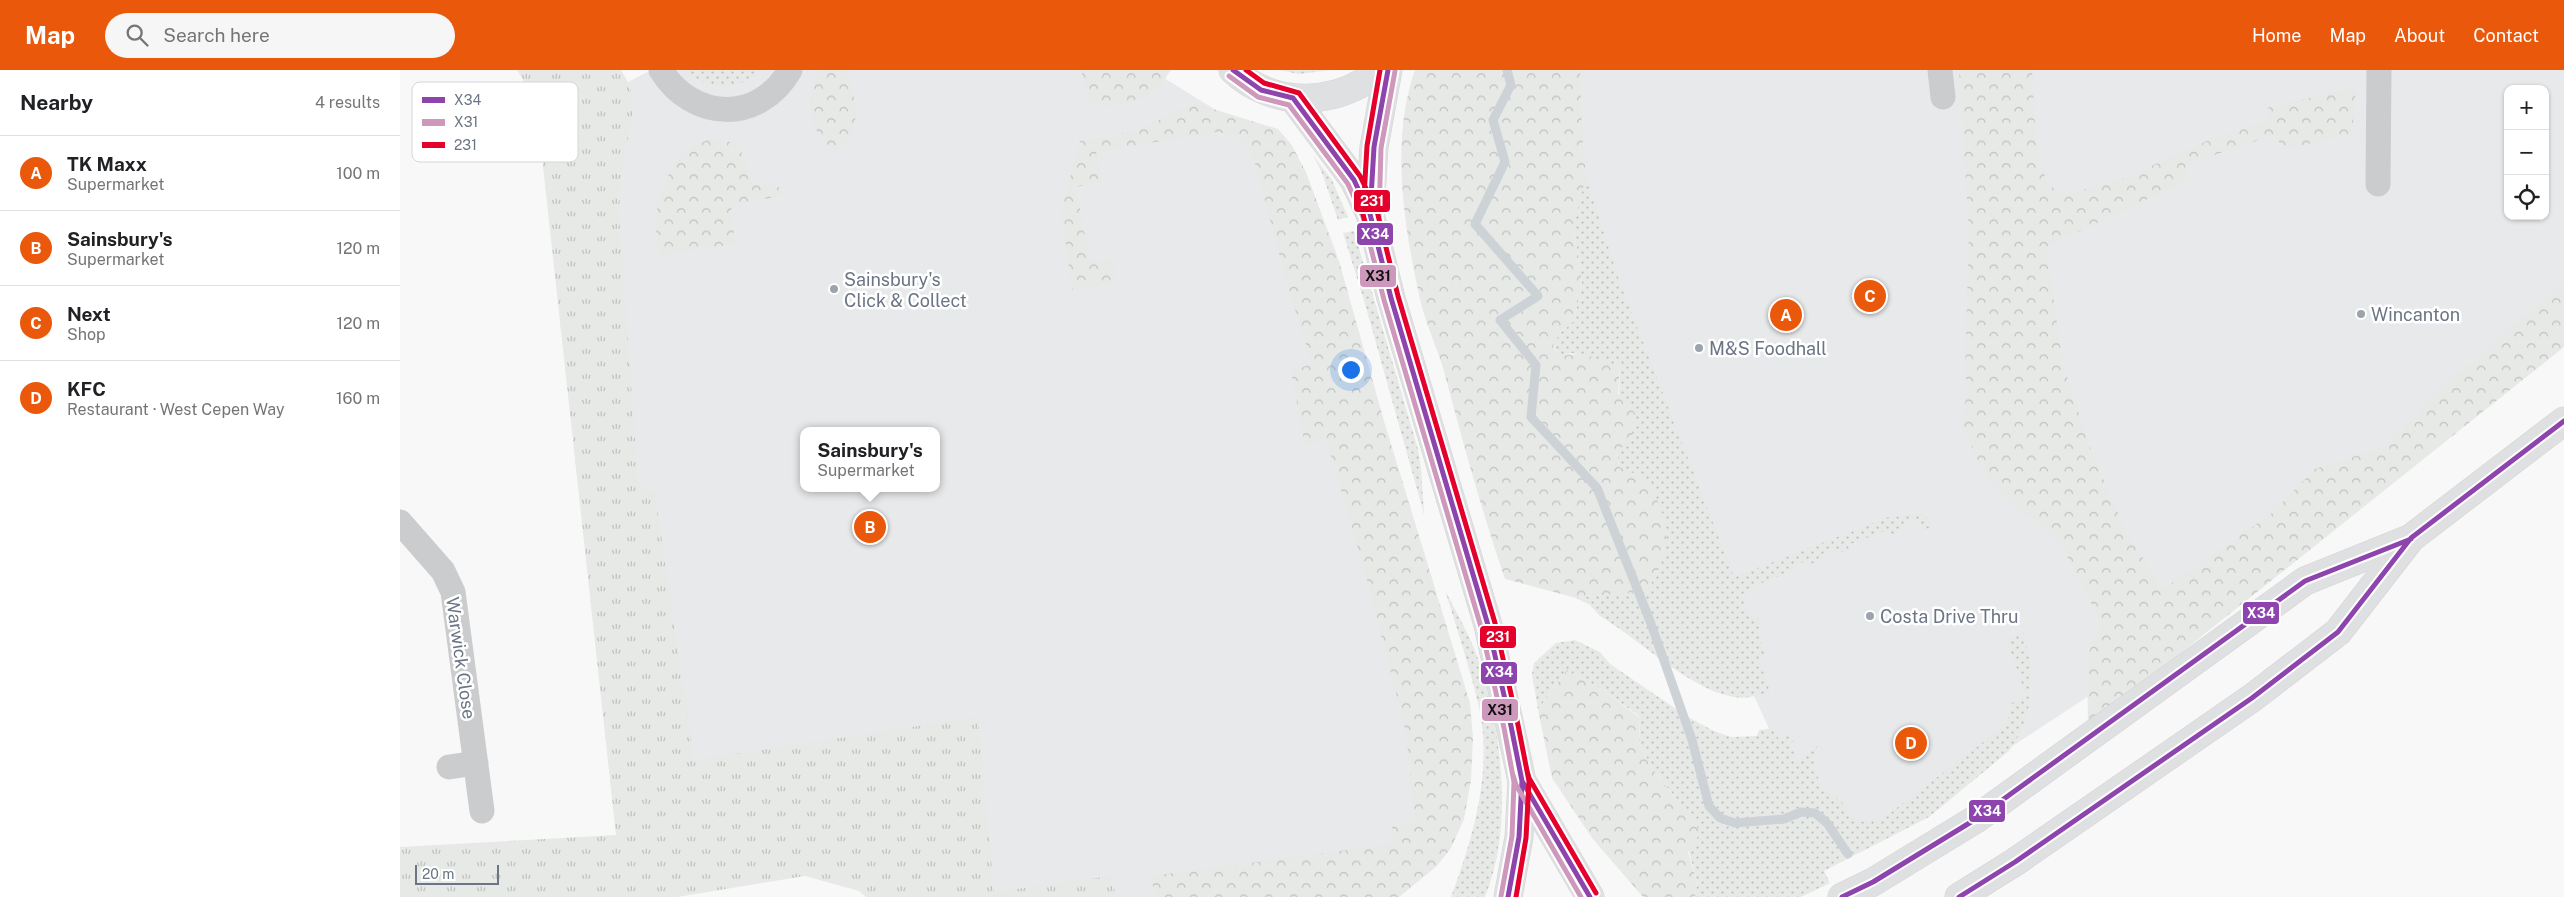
<!DOCTYPE html>
<html lang="en">
<head>
<meta charset="utf-8">
<style>
  :root { --surface:#fff; --page:#f6f6f6; --text:#202124; --muted:#757577; --line:#e0e0e0; --accent:#ea580c }
  body { margin:0; font-family:"Public Sans",sans-serif; background:var(--page); color:var(--text) }
  .controls { position:absolute; right:15px; top:15px; display:grid; overflow:hidden; border-radius:10px; box-shadow:0 1px 4px #0004 }
  .controls button { width:45px; height:45px; display:grid; place-items:center; padding:0; border:0; border-bottom:1px solid var(--line); background:var(--surface); color:var(--text); font:25px sans-serif }
  .scale { position:absolute; left:15px; bottom:12px; width:84px; box-sizing:border-box; padding-left:5px; border:2px solid #6b7585; border-top:0; font-size:14px; line-height:18px; white-space:nowrap; color:#6b7585; -webkit-text-stroke:4px #fff; paint-order:stroke }
  .you { position:absolute; left:950px; top:299px; width:18px; height:18px; margin:-12px; border:4px solid #fff; border-radius:50%; background:#1a73e8; box-shadow:0 0 0 8px #1a73e833 }
  .badge { display:grid; place-items:center; width:32px; height:32px; border-radius:50%; background:var(--accent); color:#fff; font-size:16px; font-weight:700 }
  .pin { position:absolute; translate:-50% -50%; border:2px solid #fff; box-shadow:0 1px 5px #0006 }
  .popup { position:absolute; left:400px; top:357px; width:140px; height:65px; box-sizing:border-box; display:grid; place-content:center; border-radius:10px; background:var(--surface); filter:drop-shadow(0 1px 4px #0005); font-size:16px; white-space:nowrap; color:var(--muted) }
  .popup b { font-size:19px; color:var(--text) }
  .popup::after { content:''; position:absolute; left:50%; top:100%; margin-left:-10px; border:10px solid transparent; border-top-color:var(--surface) }
  .list { margin:0; padding:0; list-style:none }
  h2 { display:flex; justify-content:space-between; align-items:center; height:65px; margin:0; padding:0 20px; font-size:21px }
  h2 small { font-size:16px; font-weight:400; color:var(--muted) }
  .list li { display:grid; grid-template-columns:32px 1fr auto; gap:15px; align-items:center; box-sizing:border-box; height:75px; padding:0 20px; border-top:1px solid var(--line) }
  .list b { display:block; font-size:19px; white-space:nowrap }
  .list p { margin:0; font-size:16px; white-space:nowrap; color:var(--muted) }
  .list em { font-size:16px; font-style:normal; color:var(--muted) }
  .icon { flex:none; width:28px; height:28px; fill:none; stroke:currentColor; stroke-width:2; stroke-linecap:round; stroke-linejoin:round }
  .map { position:relative; flex:none; width:2164px; height:827px; overflow:hidden }
  header { display:flex; align-items:center; gap:30px; box-sizing:border-box; height:70px; padding:0 25px; background:var(--accent); color:#fff }
  header strong { font-size:24px }
  nav { display:flex; gap:28px; margin-inline-start:auto; font-size:18px }
  .search { width:350px; height:45px; background:var(--page); display:flex; align-items:center; gap:12px; box-sizing:border-box; padding:0 18px; border-radius:28px; color:var(--muted); font-size:19px }
  main { display:flex }
  aside { flex:1; background:var(--surface) }
  .map>svg:first-child { display:block }
  .built { fill:#e8e9ea; fill-rule:evenodd }
  .grass { fill:url(#grass-dots) }
  .forest { fill:url(#forest-crowns) }
  .park { fill:url(#park-tufts) }
  .lines { fill:none; stroke-linecap:round; stroke-linejoin:round }
  .stream { stroke:#cdd2d6; stroke-width:9 }
  .primary-casing { stroke:#d4d5d5; stroke-width:29 }
  .highway-casing { stroke:#d4d4d5; stroke-width:29 }
  .street { stroke:#cbccce; stroke-width:25 }
  .primary { stroke:#dfe0e1; stroke-width:28 }
  .highway { stroke:#dfe0e1; stroke-width:28 }
  .bus-1-casing { stroke:#fff; stroke-width:9 }
  .bus-2-casing { stroke:#fff; stroke-width:9 }
  .bus-3-casing { stroke:#fff; stroke-width:9 }
  .bus-1 { stroke:#8e44ad; stroke-width:5 }
  .bus-2 { stroke:#ce98bc; stroke-width:5 }
  .bus-3 { stroke:#e4002b; stroke-width:5 }
  .poi-dot { fill:#9ca3ad; stroke:#fff; stroke-width:2 }
  .labels { text-anchor:middle; dominant-baseline:central; stroke-width:5; stroke-linejoin:round; paint-order:stroke }
  .poi-label { font-size:18px; fill:#6b7585; stroke:#fff; text-anchor:start }
  .street-label { font-size:18px; fill:#6b7585; stroke:#fff }
  .key { fill:#fff; stroke:#d3d6da; stroke-width:1 }
  .key-label { font-size:14px; fill:#6b7585 }
  .line-badge { stroke:#fff; stroke-width:2 }
  .badge-label { font-size:14px; text-anchor:middle; font-weight:bold; fill:#fff }
  .pale-badge-label { font-size:14px; text-anchor:middle; font-weight:bold; fill:#111 }
</style>
</head>
<body>
<header>
<strong>Map</strong>
<div class="search"><svg class="icon" aria-label="search" viewBox="0 0 24 24"><circle cx="10" cy="10" r="6"/><path d="M15 15l6 6"/></svg>Search here</div>
<nav><a>Home</a><a>Map</a><a>About</a><a>Contact</a></nav>
</header>
<main>
<aside>
<h2>Nearby<small>4 results</small></h2>
<ul class="list">
<li><span class="badge">A</span><div><b>TK Maxx</b><p>Supermarket</p></div><em>100 m</em></li>
<li><span class="badge">B</span><div><b>Sainsbury's</b><p>Supermarket</p></div><em>120 m</em></li>
<li><span class="badge">C</span><div><b>Next</b><p>Shop</p></div><em>120 m</em></li>
<li><span class="badge">D</span><div><b>KFC</b><p>Restaurant · West Cepen Way</p></div><em>160 m</em></li>
</ul>
</aside>
<div class="map">
<svg width="2164" height="827" viewBox="0 0 2164 827">
  <defs>
    <pattern id="grass-dots" width="8" height="8" patternUnits="userSpaceOnUse" patternTransform="scale(1.25)"><rect width="8" height="8" fill="#e6e9e6"/><path d="M2 2h.1M6 6h.1" fill="none" stroke="#bec1c0" stroke-width="1.8" stroke-linecap="round"/></pattern>
    <pattern id="forest-crowns" width="20" height="18" patternUnits="userSpaceOnUse" patternTransform="scale(1.25)"><rect width="20" height="18" fill="#e6e9e6"/><path d="M2 6a3 3 0 1 1 6 0M12 15a3 3 0 1 1 6 0" fill="none" stroke="#bec1c0"/></pattern>
    <pattern id="park-tufts" width="24" height="20" patternUnits="userSpaceOnUse" patternTransform="scale(1.25)"><rect width="24" height="20" fill="#e6e9e6"/><path d="M3 7l-1-3M5 7V3M7 7l1-3M15 17l-1-3M17 17v-4M19 17l1-3" fill="none" stroke="#bec1c0"/></pattern>
  </defs>
  <rect width="100%" height="100%" fill="#f8f8f8"/>
  <path class="built" d="M 251,0 L 751,0 L 866,71 L 1048,720 L 996,827 L 568,827 L 283,745 L 238,564 L 188,33 ZM 404,361 L 536,361 L 536,418 L 404,418 Z
    M 1123,0 L 2164,0 L 2164,263 L 1797,555 L 1553,715 L 1428,788 L 1325,562 L 1205,258 ZM 2108,19 L 2145,19 L 2145,146 L 2108,146 Z"/>
  <path class="grass" d="M 284,0 L 361,0 C 338,22 307,20 284,0 Z
    M 879,0 L 930,0 L 899,4 Z
    M 913,85 L 932,110 L 948,147 L 938,150 L 922,103 Z
    M 1186,107 L 1219,210 L 1334,507 L 1489,447 L 1525,444 L 1531,457 L 1523,460 L 1518,449 L 1505,453 L 1504,460 L 1490,465 L 1490,459 L 1448,475 L 1449,480 L 1439,483 L 1438,480 L 1423,483 L 1423,489 L 1411,494 L 1408,490 L 1395,495 L 1395,500 L 1349,518 L 1344,533 L 1349,545 L 1361,550 L 1358,561 L 1366,585 L 1359,589 L 1370,622 C 1356,626 1344,630 1329,626 C 1288,617 1237,568 1200,546 L 1190,535 L 1176,528 L 1247,521 L 1219,398 L 1217,381 L 1220,297 L 1172,283 L 1160,286 L 1153,275 L 1160,263 L 1174,251 L 1182,211 L 1173,155 Z
    M 954,161 L 1018,379 L 1021,398 L 1024,444 L 963,227 L 943,163 Z
    M 1045,520 C 1056,542 1070,565 1078,589 C 1102,659 1114,757 1085,827 L 1051,827 C 1073,768 1093,701 1079,637 C 1070,598 1057,559 1045,520 Z
    M 1624,563 L 1631,598 L 1629,636 L 1622,660 L 1609,681 L 1529,747 L 1424,801 L 1430,813 L 1401,827 L 1295,827 L 1297,812 L 1274,726 L 1252,698 L 1240,675 L 1239,646 L 1203,620 L 1167,600 L 1138,640 L 1132,604 L 1134,593 L 1156,573 L 1175,570 L 1200,582 L 1210,594 L 1288,647 L 1314,661 L 1331,667 L 1357,666 L 1359,660 L 1374,658 L 1378,668 L 1392,664 L 1395,671 L 1390,673 L 1398,692 L 1418,675 C 1408,695 1417,709 1430,725 C 1455,732 1443,764 1485,747 L 1599,660 C 1607,651 1612,646 1609,634 L 1627,627 L 1606,570 Z"/>
  <path class="forest" d="M 420,0 L 448,0 C 454,32 465,54 439,80 C 418,76 408,46 411,26 C 413,18 417,8 420,0 Z
    M 681,0 L 771,0 C 767,5 764,12 760,16 C 749,27 707,43 694,32 C 685,25 684,10 681,0 Z
    M 1015,0 L 1180,0 L 1182,62 L 1186,107 L 1173,155 L 1182,211 L 1174,251 L 1160,263 L 1153,276 L 1160,286 C 1182,281 1200,289 1220,297 L 1218,324 L 1235,343 L 1231,371 L 1217,381 L 1219,397 L 1247,409 C 1270,453 1275,476 1247,521 L 1176,528 L 1105,509 C 1082,442 1063,373 1045,305 C 1038,279 1026,255 1020,229 C 1004,157 990,71 1015,0 Z
    M 1559,0 L 1632,0 L 1636,74 L 1647,114 L 1665,125 L 1727,107 L 1818,66 L 1870,51 L 1867,38 L 1956,17 L 1952,65 L 1884,79 L 1874,65 L 1785,95 L 1788,110 L 1646,177 L 1663,294 L 1689,375 L 1726,462 L 1763,519 L 1871,444 L 1915,399 L 1987,376 L 2045,315 L 2164,212 L 2164,277 L 1688,657 L 1687,587 L 1701,552 L 1658,469 L 1602,425 L 1578,391 L 1563,355 L 1567,315 L 1565,301 L 1569,163 Z
    M 797,34 L 878,59 L 891,74 L 906,102 L 939,191 L 984,351 L 1070,633 L 1073,668 L 1071,710 L 1064,749 L 1051,778 L 1037,796 L 999,827 L 756,827 L 750,806 L 994,774 L 992,755 L 1015,753 L 1006,662 L 964,499 L 926,369 L 905,376 L 891,301 L 912,294 L 888,217 L 854,89 C 844,69 838,65 816,62 L 696,82 L 701,112 L 676,117 L 690,193 L 713,190 L 715,213 L 672,220 L 661,141 L 680,71 L 737,61 L 782,38 Z
    M 317,68 C 342,73 348,88 350,112 L 382,118 L 381,126 L 331,135 L 335,174 L 260,185 C 258,175 256,165 256,155 C 256,118 278,73 317,68 Z
    M 1167,600 L 1203,620 L 1239,647 L 1240,675 L 1252,698 L 1301,762 L 1288,782 L 1297,812 L 1295,827 L 1243,827 L 1192,768 L 1152,708 L 1138,640 Z"/>
  <path class="park" d="M 117,0 L 221,0 C 242,32 230,53 224,87 C 221,106 220,125 219,145 L 238,413 L 255,424 L 294,690 L 578,647 L 594,822 L 711,806 L 716,827 L 466,827 L 459,821 L 405,806 L 277,827 L 0,827 L 0,777 L 216,765 L 136,32 Z"/>
  <g class="lines">
    <path class="stream" d="M 1107,0 L 1111,15 L 1093,50 L 1105,92 L 1075,154 L 1138,226 L 1100,250 L 1136,295 L 1131,347 L 1197,418 L 1250,551 L 1292,670 L 1309,736 L 1320,748 L 1335,753 L 1384,749 L 1401,742 L 1415,743 L 1427,753 L 1448,784"/>
    <defs>
      <path id="primary" d="M 833,0 C 874,39 938,36 981,0
        M 893,28 L 954,110 L 970,144 L 991,228 L 1088,555 L 1122,711 L 1119,767 L 1108,827
        M 970,142 L 974,77 L 988,0
        M 1122,711 L 1190,827"/>
      <path id="highway" d="M 1442,827 L 1473,812 L 1576,749 L 1905,511 L 2009,469
        M 1559,827 L 1615,792 L 1852,628 L 1938,562 L 2011,468 L 2164,351"/>
    </defs>
    <use href="#primary" class="primary-casing"/>
    <use href="#highway" class="highway-casing"/>
    <path class="street" d="M 261,0 C 292,51 359,54 390,0
      M 1540,0 L 1543,27
      M 1978,114 L 1979,0
      M 0,452 L 43,501 L 53,522 L 82,741
      M 49,697 L 76,693"/>
    <use href="#primary" class="primary"/>
    <use href="#highway" class="highway"/>
    <defs>
      <path id="bus-1" d="M 833,0 L 861,20 L 893,28 L 954,110 L 970,144 L 991,228 L 1088,555 L 1111,656 L 1122,711 L 1119,767 L 1108,827
        M 970,144 L 974,77 L 988,0
        M 1122,711 L 1190,827
        M 1442,827 L 1473,812 L 1576,749 L 1905,511 L 2011,469
        M 1559,827 L 1615,792 L 1852,628 L 1938,562 L 2011,468 L 2164,351"/>
      <path id="bus-2" d="M 829,6 L 858,27 L 889,35 L 948,114 L 963,147 L 984,230 L 1081,557 L 1104,658 L 1114,712 L 1112,766 L 1101,826
        M 979,148 L 981,78 L 995,1
        M 1113,705 L 1116,715 L 1181,827"/>
      <path id="bus-3" d="M 846,0 L 864,13 L 899,23 L 960,106 L 977,141 L 998,226 L 1095,553 L 1118,655 L 1129,711 L 1126,768 L 1116,827
        M 965,152 L 963,144 L 967,76 L 980,0
        M 1127,701 L 1129,708 L 1196,823"/>
    </defs>
    <use href="#bus-1" class="bus-1-casing"/>
    <use href="#bus-2" class="bus-2-casing"/>
    <use href="#bus-3" class="bus-3-casing"/>
    <use href="#bus-1" class="bus-1"/>
    <use href="#bus-2" class="bus-2"/>
    <use href="#bus-3" class="bus-3"/>
  </g>
  <g class="poi-dot">
    <circle cx="434" cy="219" r="5"/>
    <circle cx="1961" cy="244" r="5"/>
    <circle cx="1299" cy="278" r="5"/>
    <circle cx="1470" cy="546" r="5"/>
  </g>
  <g class="labels">
    <g class="poi-label">
      <text x="444" y="209">Sainsbury's<tspan x="444" dy="21">Click &amp; Collect</tspan></text>
      <text x="1971" y="244">Wincanton</text>
      <text x="1309" y="278">M&amp;S Foodhall</text>
      <text x="1480" y="546">Costa Drive Thru</text>
    </g>
    <g class="street-label">
      <text transform="translate(61 588) rotate(82)">Warwick Close</text>
    </g>
  </g>
  <rect x="12" y="12" width="166" height="80" rx="8" class="key"/>
  <rect x="22" y="27" width="23" height="6" fill="#8e44ad"/>
  <rect x="22" y="49" width="23" height="7" fill="#ce98bc"/>
  <rect x="22" y="72" width="23" height="6" fill="#e4002b"/>
  <g class="key-label">
    <text x="54" y="35">X34</text>
    <text x="54" y="57">X31</text>
    <text x="54" y="80">231</text>
  </g>
  <g class="line-badge">
    <rect x="953" y="119" width="38" height="24" rx="5" fill="#e4002b"/>
    <rect x="956" y="152" width="38" height="24" rx="5" fill="#8e44ad"/>
    <rect x="959" y="194" width="38" height="24" rx="5" fill="#ce98bc"/>
    <rect x="1842" y="531" width="38" height="24" rx="5" fill="#8e44ad"/>
    <rect x="1079" y="555" width="38" height="24" rx="5" fill="#e4002b"/>
    <rect x="1080" y="591" width="38" height="24" rx="5" fill="#8e44ad"/>
    <rect x="1081" y="628" width="38" height="24" rx="5" fill="#ce98bc"/>
    <rect x="1568" y="729" width="38" height="24" rx="5" fill="#8e44ad"/>
  </g>
  <g class="badge-label">
    <text x="972" y="136">231</text>
    <text x="975" y="169">X34</text>
    <text x="1861" y="548">X34</text>
    <text x="1098" y="572">231</text>
    <text x="1099" y="607">X34</text>
    <text x="1587" y="746">X34</text>
  </g>
  <g class="pale-badge-label">
    <text x="978" y="211">X31</text>
    <text x="1100" y="645">X31</text>
  </g>
</svg>
<div class="controls">
<button>+</button>
<button>−</button>
<button><svg class="icon" aria-label="locate" viewBox="0 0 24 24"><circle cx="12" cy="12" r="6"/><path d="M12 2v4M12 18v4M2 12h4M18 12h4"/></svg></button>
</div>
<div class="scale">20 m</div>
<div class="you"></div>
<div class="pin badge" style="left:1386px;top:245px">A</div>
<div class="pin badge" style="left:470px;top:457px">B</div>
<div class="popup"><b>Sainsbury's</b>Supermarket</div>
<div class="pin badge" style="left:1470px;top:226px">C</div>
<div class="pin badge" style="left:1511px;top:673px">D</div>
</div>
</main>
</body>
</html>
